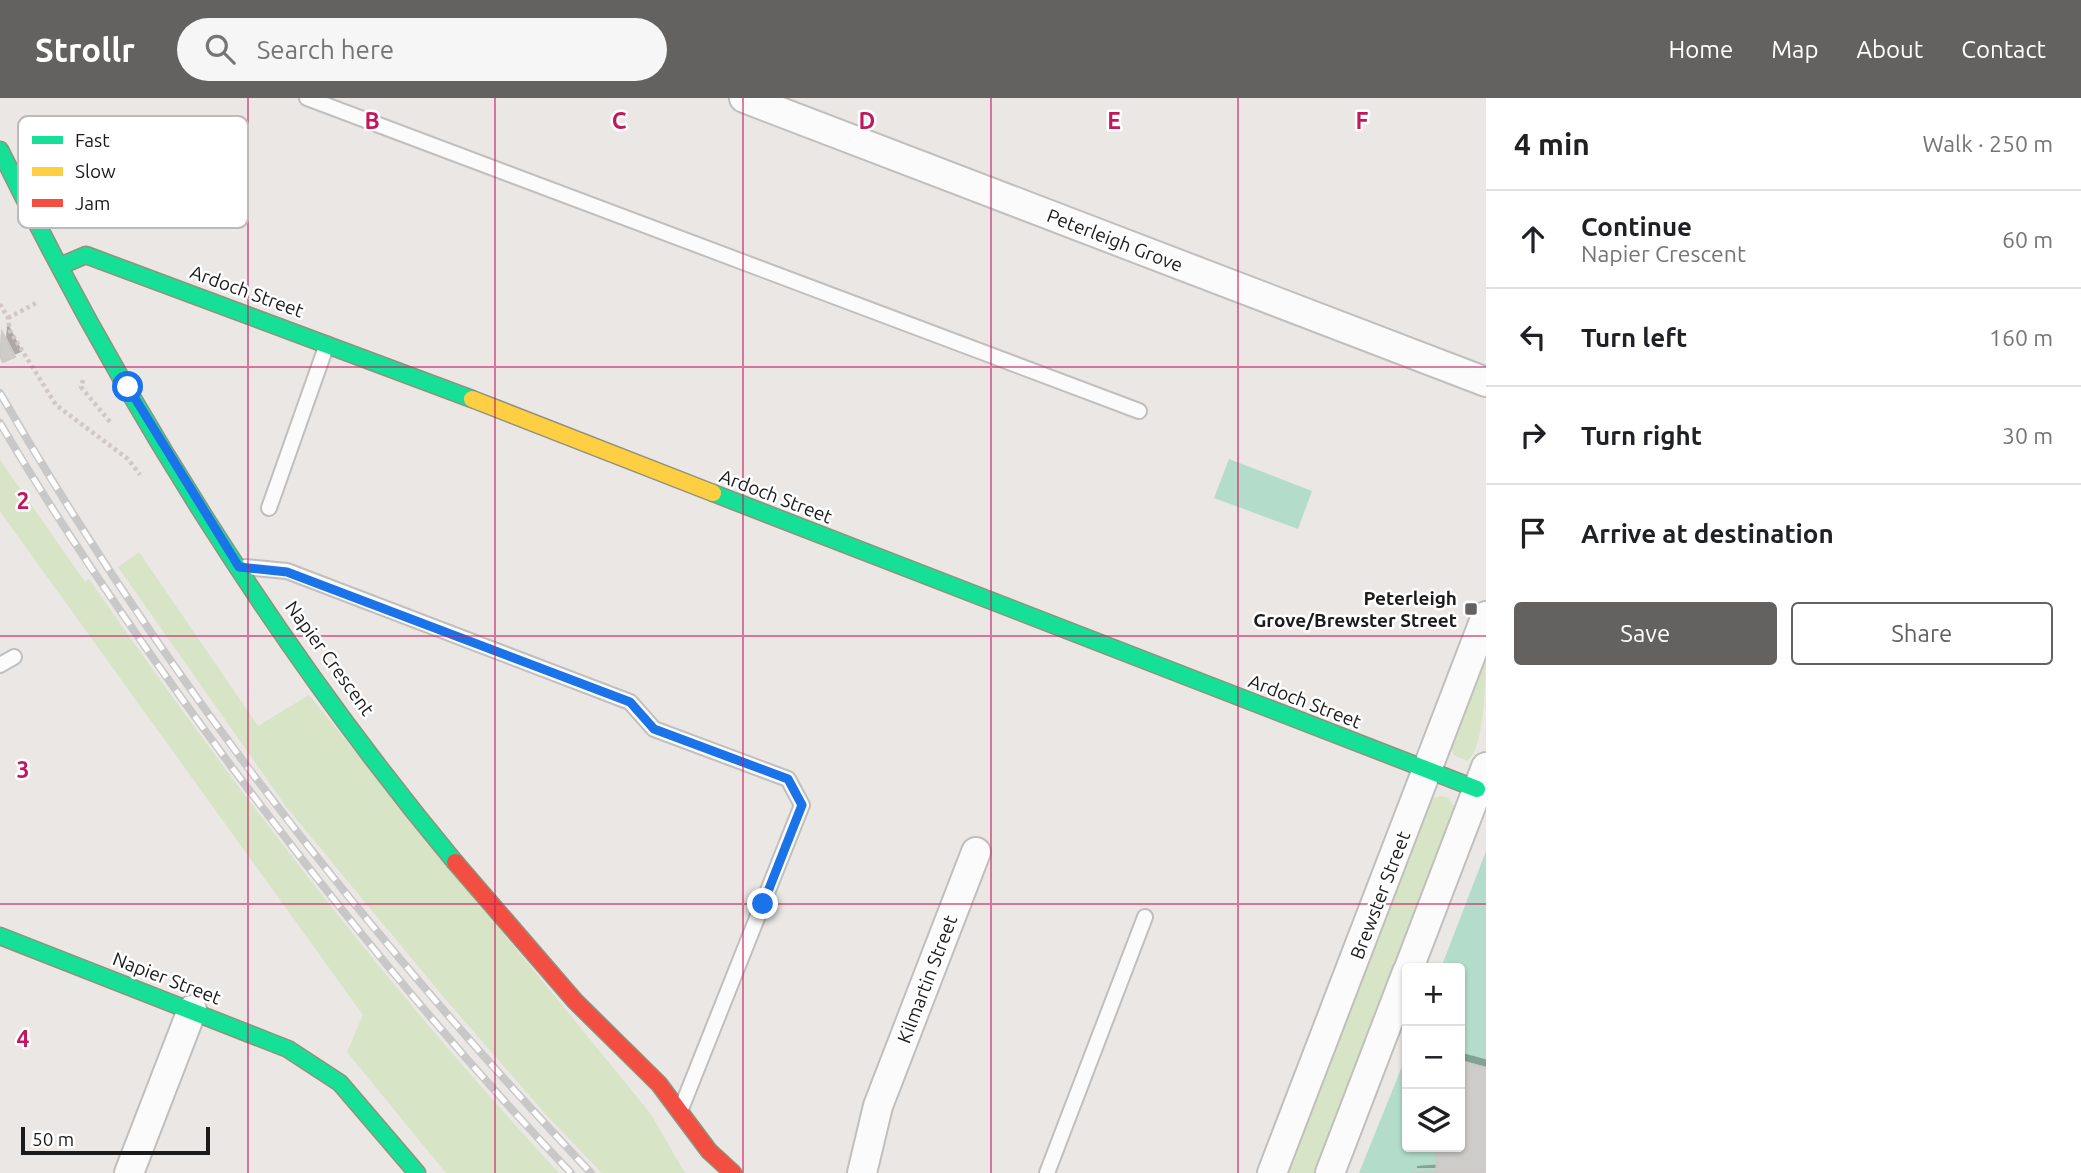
<!DOCTYPE html>
<html lang="en">
<head>
<meta charset="utf-8">
<style>
  :root { --surface:#fff; --page:#f6f6f6; --text:#202124; --muted:#757577; --line:#e0e0e0; --accent:#636261 }
  body { margin:0; font-family:Ubuntu,sans-serif; background:var(--page); color:var(--text) }
  .controls { position:absolute; right:21px; bottom:21px; display:grid; overflow:hidden; border-radius:7px; box-shadow:0 2px 5px #0004 }
  .controls button { width:63px; height:63px; display:grid; place-items:center; padding:0; border:0; border-bottom:2px solid var(--line); background:var(--surface); color:var(--text); font:35px sans-serif }
  .scale { position:absolute; left:21px; bottom:18px; width:189px; box-sizing:border-box; padding-left:7px; border:4px solid #1b1b1b; border-top:0; font-size:19px; line-height:24px; white-space:nowrap; color:#1b1b1b; -webkit-text-stroke:5px #fff; paint-order:stroke }
  .stop { position:absolute; width:21px; height:21px; margin:-16px; border:5px solid #1a73e8; border-radius:50%; background:#fff }
  .stop.end { background:#1a73e8; border-color:#fff; box-shadow:0 2px 7px #0008 }
  .list { margin:0; padding:0; list-style:none }
  h2 { display:flex; justify-content:space-between; align-items:center; height:91px; margin:0; padding:0 28px; font-size:30px }
  h2 small { font-size:23px; font-weight:400; color:var(--muted) }
  .list li { display:grid; grid-template-columns:46px 1fr auto; gap:21px; align-items:center; box-sizing:border-box; height:98px; padding:0 28px; border-top:2px solid var(--line) }
  .list b { display:block; font-size:26px; white-space:nowrap }
  .list p { margin:0; font-size:23px; white-space:nowrap; color:var(--muted) }
  .list em { font-size:23px; font-style:normal; color:var(--muted) }
  .actions { display:flex; gap:14px; padding:21px 28px }
  .actions a { flex:1; padding:16px 0; border:2px solid var(--accent); border-radius:7px; text-align:center; font-size:24px; color:var(--accent) }
  .actions .main { background:var(--accent); color:#fff }
  .icon { flex:none; width:38px; height:38px; fill:none; stroke:currentColor; stroke-width:2; stroke-linecap:round; stroke-linejoin:round }
  .map { position:relative; flex:none; width:1486px; height:1075px; overflow:hidden }
  header { display:flex; align-items:center; gap:42px; box-sizing:border-box; height:98px; padding:0 35px; background:var(--accent); color:#fff }
  header strong { font-size:33px }
  nav { display:flex; gap:38px; margin-inline-start:auto; font-size:24px }
  .search { width:490px; height:63px; background:var(--page); display:flex; align-items:center; gap:18px; box-sizing:border-box; padding:0 24px; border-radius:38px; color:var(--muted); font-size:26px }
  main { display:flex }
  aside { flex:1; background:var(--surface) }
  .map>svg:first-child { display:block }
  .grass { fill:#d7e4c5 }
  .pitch { fill:#b3ddca }
  .building { fill:#ceccc9; stroke:#cdc9c6; stroke-width:2; filter:url(#shadow) }
  .lines { fill:none; stroke-linecap:round; stroke-linejoin:round }
  .lane-casing { stroke:#c1bfbe; stroke-width:18 }
  .street-casing { stroke:#c1bfbe; stroke-width:32 }
  .fast-casing { stroke:#91917e; stroke-width:19 }
  .slow-casing { stroke:#91917e; stroke-width:19 }
  .jam-casing { stroke:#91917e; stroke-width:19 }
  .path { stroke:#d3c7c6; stroke-width:4.5; stroke-dasharray:3.5 3.5; stroke-linecap:butt }
  .lane { stroke:#fcfbfb; stroke-width:14 }
  .street { stroke:#fcfbfb; stroke-width:28 }
  .fast { stroke:#16e098; stroke-width:16 }
  .slow { stroke:#ffcf43; stroke-width:16 }
  .jam { stroke:#f24e42; stroke-width:16 }
  .rail-casing { stroke:#c9c8c8; stroke-width:8 }
  .rail { stroke:#fff; stroke-width:5; stroke-dasharray:16; stroke-linecap:butt }
  .route { stroke:#1a73e8; stroke-width:9 }
  .grid { fill:none; stroke:#c2185b; stroke-width:2; stroke-opacity:0.55 }
  .poi-dot { fill:#636261; stroke:#fff; stroke-width:2.5 }
  .labels { text-anchor:middle; dominant-baseline:central; stroke-width:5; stroke-linejoin:round; paint-order:stroke }
  .street-label { font-size:19px; fill:#1b1b1b; stroke:#fff }
  .poi-label { font-size:19px; font-weight:bold; fill:#1b1b1b; stroke:#fff; text-anchor:end }
  .key { fill:#fff; stroke:#bbb; stroke-width:2 }
  .key-label { font-size:19px; fill:#1b1b1b }
  .grid-label { font-size:23px; text-anchor:middle; font-weight:bold; fill:#c2185b; stroke:#fff; stroke-width:5; stroke-linejoin:round; paint-order:stroke }
</style>
</head>
<body>
<header>
<strong>Strollr</strong>
<div class="search"><svg class="icon" aria-label="search" viewBox="0 0 24 24"><circle cx="10" cy="10" r="6"/><path d="M15 15l6 6"/></svg>Search here</div>
<nav><a>Home</a><a>Map</a><a>About</a><a>Contact</a></nav>
</header>
<main>
<div class="map">
<svg width="1486" height="1075" viewBox="0 0 1486 1075">
  <defs>
    <filter id="shadow"><feDropShadow dx="6" dy="-6" stdDeviation="0" flood-color="#0004"/></filter>
  </defs>
  <rect width="100%" height="100%" fill="#eae7e4"/>
  <path class="grass" d="M 0,362 L 85,484 L 89,481 C 235,691 385,887 559,1075 L 446,1075 L 347,954 L 363,917 L 4,419 L 0,413 Z
    M 139,454 L 258,628 L 309,597 L 650,1015 L 685,1075 L 602,1075 L 550,1021 L 447,903 L 287,710 L 118,469 Z
    M 1486,544 C 1486,572 1486,651 1467,663 L 1454,657 L 1449,646 Z
    M 1440,698 L 1447,699 L 1456,711 L 1318,1075 L 1283,1075 L 1426,703 Z"/>
  <path class="pitch" d="M 1229,361 L 1312,393 L 1298,431 L 1214,400 Z
    M 1486,753 L 1486,1075 L 1359,1075 L 1407,956 L 1407,1049 L 1460,1049 L 1460,870 L 1441,870 Z"/>
  <path class="building" d="M 2,234 L 15,259 L 3,264 L 0,258 Z
    M 1460,963 L 1486,970 L 1486,1075 L 1411,1075 L 1437,1073 L 1436,1049 L 1460,1049 Z"/>
  <g class="lines">
    <defs>
      <path id="lane" d="M 307,0 L 1139,313
        M 269,410 L 327,246
        M 245,469 L 287,473 L 630,604 L 654,631 L 788,681 L 802,707 L 681,1011
        M 0,567 L 14,559
        M 1047,1075 L 1145,819"/>
      <path id="street" d="M 744,0 L 1486,284
        M 1409,870 L 1486,669
        M 129,1075 L 192,912
        M 862,1075 L 878,1008 L 976,754
        M 1272,1075 L 1486,518
        M 1330,1075 L 1407,874"/>
      <path id="fast" d="M 0,52 C 122,302 277,550 455,764
        M 60,168 L 86,157 L 472,301
        M 713,395 L 1477,691
        M 0,838 L 288,951 L 340,985 L 417,1075"/>
      <path id="slow" d="M 472,301 L 713,395"/>
      <path id="jam" d="M 455,764 L 575,903 L 659,986 L 709,1053 L 733,1075"/>
    </defs>
    <use href="#lane" class="lane-casing"/>
    <use href="#street" class="street-casing"/>
    <use href="#fast" class="fast-casing"/>
    <use href="#slow" class="slow-casing"/>
    <use href="#jam" class="jam-casing"/>
    <path class="path" d="M 0,206 L 8,220 L 10,233 L 56,307 L 128,361 L 140,377
      M 8,220 L 38,204
      M 83,282 L 81,289 L 110,324"/>
    <use href="#lane" class="lane"/>
    <use href="#street" class="street"/>
    <use href="#fast" class="fast"/>
    <use href="#slow" class="slow"/>
    <use href="#jam" class="jam"/>
    <defs>
      <path id="rail" d="M 0,295 C 163,578 367,838 591,1075
        M 0,325 C 70,444 149,557 231,668 C 337,810 449,947 571,1075"/>
    </defs>
    <use href="#rail" class="rail-casing"/>
    <use href="#rail" class="rail"/>
  </g>
  <g class="lines">
    <path class="route" d="M 128,289 L 239,469 L 287,474 L 630,604 L 654,631 L 788,681 L 802,707 L 763,806"/>
  </g>
  <path class="grid" d="M 248,0 L 248,1075M 495,0 L 495,1075M 743,0 L 743,1075M 991,0 L 991,1075M 1238,0 L 1238,1075M 0,269 L 1486,269M 0,538 L 1486,538M 0,806 L 1486,806"/>
  <rect class="poi-dot" x="1464" y="504" width="14" height="14" rx="3.5"/>
  <g class="labels">
    <g class="street-label">
      <text transform="translate(1115 142) rotate(21)">Peterleigh Grove</text>
      <text transform="translate(247 193) rotate(20)">Ardoch Street</text>
      <text transform="translate(776 398) rotate(21)">Ardoch Street</text>
      <text transform="translate(330 560) rotate(54)">Napier Crescent</text>
      <text transform="translate(1305 603) rotate(21)">Ardoch Street</text>
      <text transform="translate(1380 797) rotate(-69)">Brewster Street</text>
      <text transform="translate(167 880) rotate(21)">Napier Street</text>
      <text transform="translate(927 881) rotate(-69)">Kilmartin Street</text>
    </g>
    <g class="poi-label">
      <text x="1457" y="500">Peterleigh<tspan x="1457" dy="22">Grove/Brewster Street</tspan></text>
    </g>
  </g>
  <rect x="18" y="18" width="230" height="112" rx="10" class="key"/>
  <rect x="32" y="38" width="31" height="8" fill="#16e098"/>
  <rect x="32" y="69" width="31" height="9" fill="#ffcf43"/>
  <rect x="32" y="101" width="31" height="8" fill="#f24e42"/>
  <g class="key-label">
    <text x="75" y="49">Fast</text>
    <text x="75" y="80">Slow</text>
    <text x="75" y="112">Jam</text>
  </g>
  <g class="grid-label">
    <text x="372" y="31">B</text>
    <text x="619" y="31">C</text>
    <text x="867" y="31">D</text>
    <text x="1114" y="31">E</text>
    <text x="1362" y="31">F</text>
    <text x="23" y="411">2</text>
    <text x="23" y="680">3</text>
    <text x="23" y="949">4</text>
  </g>
</svg>
<div class="controls">
<button>+</button>
<button>−</button>
<button><svg class="icon" aria-label="layers" viewBox="0 0 24 24"><path d="M12 4l9 5-9 5-9-5zM3 14l9 5 9-5"/></svg></button>
</div>
<div class="scale">50 m</div>
<div class="stop" style="left:128px;top:289px"></div>
<div class="stop end" style="left:763px;top:806px"></div>
</div>
<aside>
<h2>4 min<small>Walk · 250 m</small></h2>
<ul class="list">
<li><svg class="icon" aria-label="ahead" viewBox="0 0 24 24"><path d="M12 20V5M6 11l6-6 6 6"/></svg><div><b>Continue</b><p>Napier Crescent</p></div><em>60 m</em></li>
<li><svg class="icon" aria-label="left" viewBox="0 0 24 24"><path d="M17 20v-9H6M10 6l-5 5 5 5"/></svg><div><b>Turn left</b></div><em>160 m</em></li>
<li><svg class="icon" aria-label="right" viewBox="0 0 24 24"><path d="M7 20v-9h11M14 6l5 5-5 5"/></svg><div><b>Turn right</b></div><em>30 m</em></li>
<li><svg class="icon" aria-label="arrive" viewBox="0 0 24 24"><path d="M6 21V4h12l-3 4 3 4H6"/></svg><div><b>Arrive at destination</b></div></li>
</ul>
<div class="actions"><a class="main">Save</a><a>Share</a></div>
</aside>
</main>
</body>
</html>
